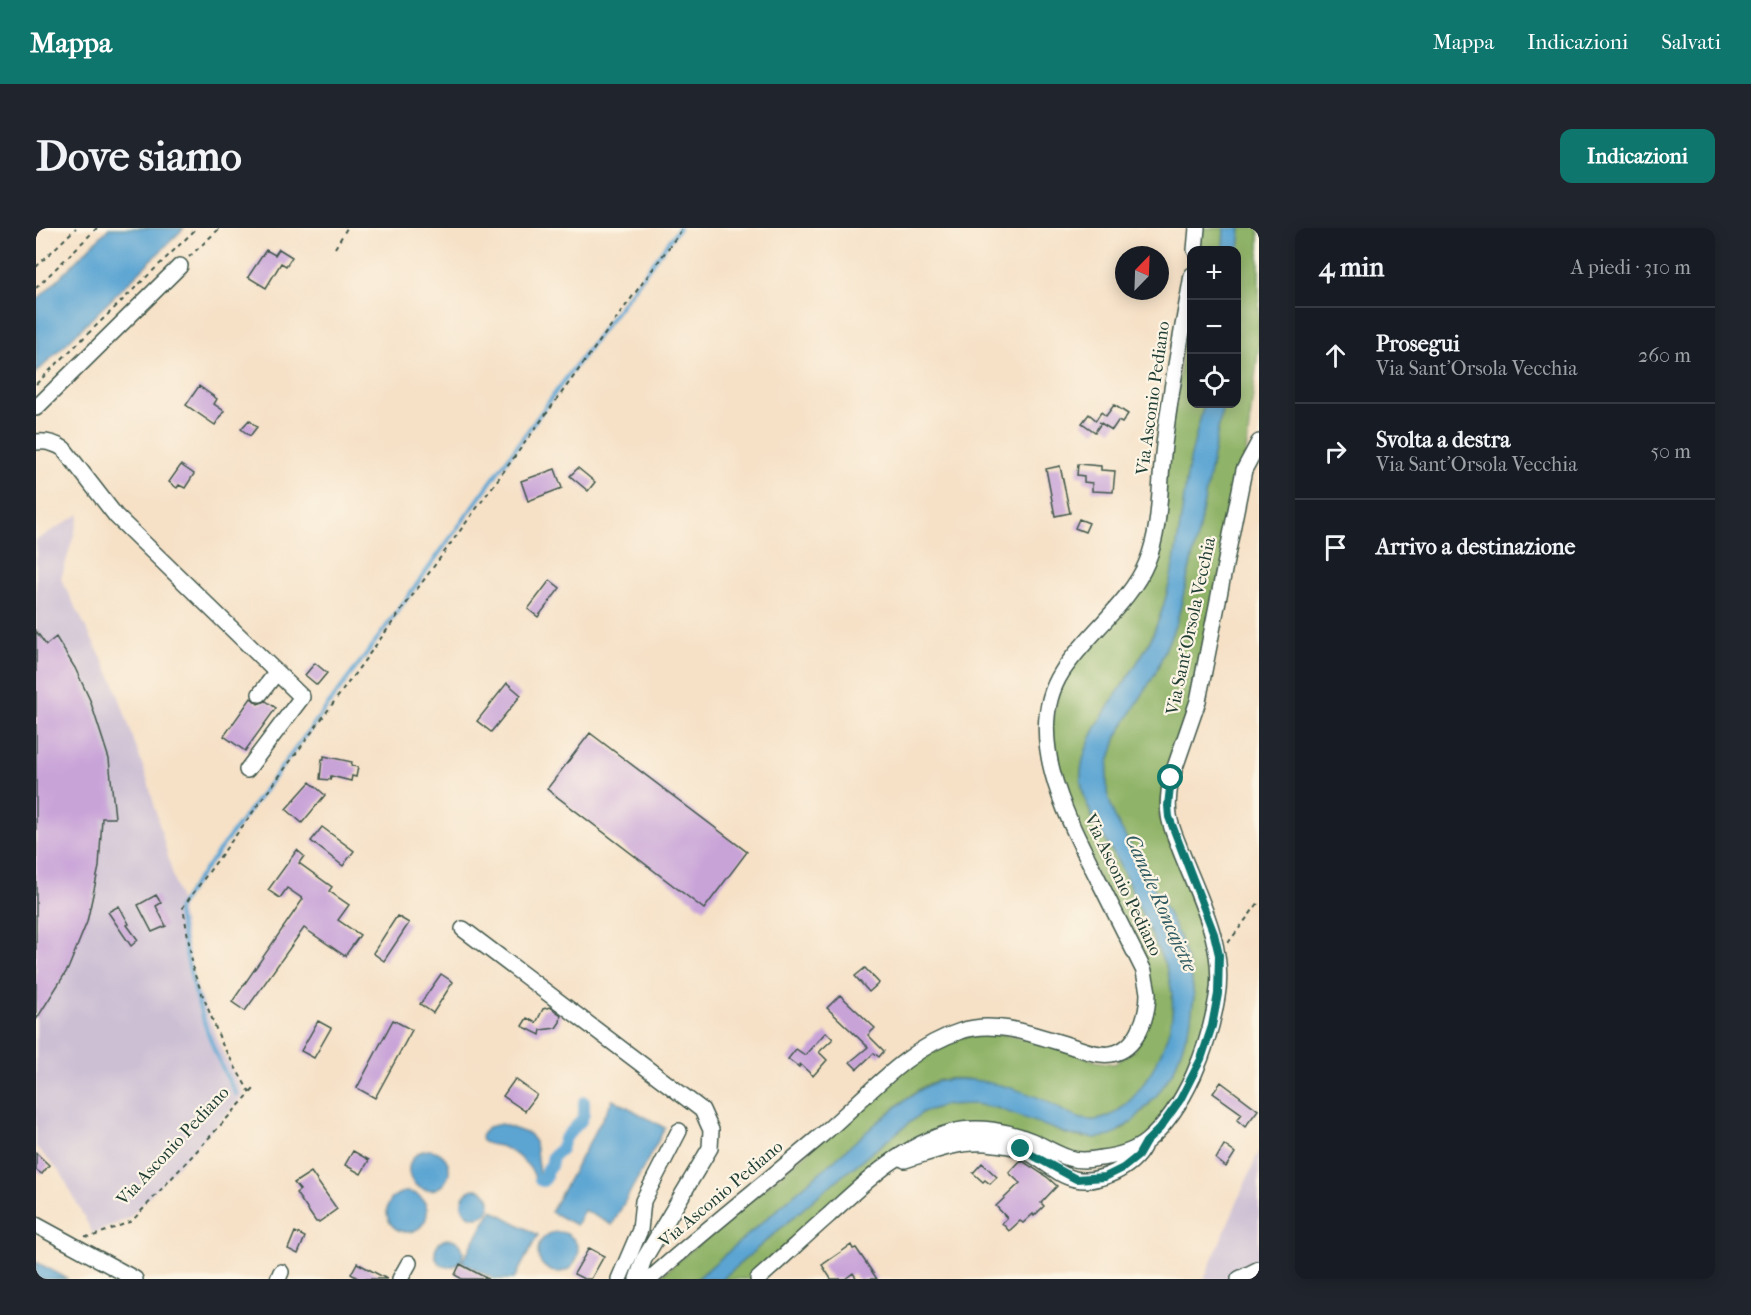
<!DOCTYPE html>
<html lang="it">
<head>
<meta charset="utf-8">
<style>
  :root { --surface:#171b24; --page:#20242c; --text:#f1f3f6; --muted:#9ea1a6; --line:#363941; --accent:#0f766e }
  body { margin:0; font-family:"IM FELL French Canon",serif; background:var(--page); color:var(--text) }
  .controls { position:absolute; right:18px; top:18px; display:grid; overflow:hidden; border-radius:12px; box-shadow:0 3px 15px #0003 }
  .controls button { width:54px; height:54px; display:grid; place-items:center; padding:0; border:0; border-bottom:2px solid var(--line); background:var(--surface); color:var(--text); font:30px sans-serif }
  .compass { position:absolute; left:1079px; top:18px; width:54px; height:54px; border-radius:50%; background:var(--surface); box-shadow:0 3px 15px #0003; rotate:23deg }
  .stop { position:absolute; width:18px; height:18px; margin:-14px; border:4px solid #0f766e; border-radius:50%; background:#fff }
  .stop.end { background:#0f766e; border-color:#fff; box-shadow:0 2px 6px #0008 }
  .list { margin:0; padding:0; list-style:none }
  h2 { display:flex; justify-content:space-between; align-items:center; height:78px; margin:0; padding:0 24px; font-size:26px }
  h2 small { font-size:20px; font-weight:400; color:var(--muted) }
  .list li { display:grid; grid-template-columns:39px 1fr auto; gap:18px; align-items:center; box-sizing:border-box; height:96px; padding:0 24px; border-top:2px solid var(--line) }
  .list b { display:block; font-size:22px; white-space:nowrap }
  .list p { margin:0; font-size:20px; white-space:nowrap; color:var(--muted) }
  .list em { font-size:20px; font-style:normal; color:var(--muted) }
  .icon { flex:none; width:33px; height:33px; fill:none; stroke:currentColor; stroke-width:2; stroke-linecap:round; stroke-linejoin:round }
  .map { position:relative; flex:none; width:1223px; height:1051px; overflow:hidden; border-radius:12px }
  header { display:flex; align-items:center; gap:36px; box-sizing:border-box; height:84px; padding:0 30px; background:var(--accent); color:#fff }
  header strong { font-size:28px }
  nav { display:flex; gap:33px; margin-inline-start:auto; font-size:21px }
  .intro { display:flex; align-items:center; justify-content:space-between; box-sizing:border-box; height:144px; padding:0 36px }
  h1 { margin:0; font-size:42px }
  .button { padding:15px 27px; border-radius:12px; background:var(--accent); color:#fff; font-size:21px; font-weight:700 }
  main { display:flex; gap:36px; padding:0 36px }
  aside { flex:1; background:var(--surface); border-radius:12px; box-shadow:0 3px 15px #0003 }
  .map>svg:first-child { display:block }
  .industrial { fill:#ccbfd4 }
  .forest { fill:#8fb368; stroke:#57784e; stroke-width:1.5 }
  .water { fill:#5ca5d3; stroke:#3e7184; stroke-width:1.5 }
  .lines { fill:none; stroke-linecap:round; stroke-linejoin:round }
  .stream { stroke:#5ca5d3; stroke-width:4 }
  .canal { stroke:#5ca5d3; stroke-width:12 }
  .building { fill:#c8a3d8 }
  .minor-casing { stroke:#3f564a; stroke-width:18 }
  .path { stroke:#3f564a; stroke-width:2; stroke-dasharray:4.5 4.5; stroke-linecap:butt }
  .minor { stroke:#fff; stroke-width:15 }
  .route { stroke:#0f766e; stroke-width:8 }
  .labels { text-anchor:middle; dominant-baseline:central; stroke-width:4.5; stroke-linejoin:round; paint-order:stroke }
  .street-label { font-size:18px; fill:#1f3d34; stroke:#fcf5e5 }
  .water-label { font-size:20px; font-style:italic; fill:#315c64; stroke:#fcf5e5 }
</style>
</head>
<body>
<header>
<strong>Mappa</strong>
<nav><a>Mappa</a><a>Indicazioni</a><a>Salvati</a></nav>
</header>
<div class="intro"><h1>Dove siamo</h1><a class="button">Indicazioni</a></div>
<main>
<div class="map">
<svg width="1223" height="1051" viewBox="0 0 1223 1051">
  <rect width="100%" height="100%" fill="#fcf5e5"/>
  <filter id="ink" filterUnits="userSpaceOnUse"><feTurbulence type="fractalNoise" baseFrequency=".0167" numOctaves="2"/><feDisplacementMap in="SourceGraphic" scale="12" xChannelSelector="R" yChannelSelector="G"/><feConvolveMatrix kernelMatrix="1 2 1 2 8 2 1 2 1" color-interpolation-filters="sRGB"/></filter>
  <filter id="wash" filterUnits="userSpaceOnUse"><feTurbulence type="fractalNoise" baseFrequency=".008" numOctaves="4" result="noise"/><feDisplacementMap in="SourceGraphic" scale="24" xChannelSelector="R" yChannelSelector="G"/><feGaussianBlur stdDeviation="1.35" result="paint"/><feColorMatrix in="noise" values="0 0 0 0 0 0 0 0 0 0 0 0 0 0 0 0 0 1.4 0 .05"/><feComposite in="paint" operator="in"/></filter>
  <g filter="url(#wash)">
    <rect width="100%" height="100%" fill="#f6e1c7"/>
    <path class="industrial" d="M 44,286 L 25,351 L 78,454 L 112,554 L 143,670 L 157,751 L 186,822 L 208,867 L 93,990 L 57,1006 L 25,945 L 0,919 L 0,312 Z
      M 1223,923 L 1223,1051 L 1168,1051 Z"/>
    <path class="forest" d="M 1164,0 L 1188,0 L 1187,22 L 1162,22 Z
      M 1205,0 L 1223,0 L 1223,115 L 1208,242 L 1158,472 L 1135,531 L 1124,589 L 1179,726 L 1178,765 L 1162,831 L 1110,915 L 1076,932 L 883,911 L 716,1051 L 686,1051 L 791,960 L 887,884 L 909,877 L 939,876 L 961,880 L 998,892 L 1029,906 L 1048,910 L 1086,902 L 1112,878 L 1138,842 L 1154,796 L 1158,769 L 1155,745 L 1143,708 L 1079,590 L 1071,565 L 1071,546 L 1073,534 L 1081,508 L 1119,446 L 1141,393 L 1161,310 L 1187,176 L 1200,176 L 1200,45 Z
      M 1155,66 L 1156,176 L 1168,176 C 1163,198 1156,220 1152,242 C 1143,298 1139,359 1115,410 C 1096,451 1042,507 1045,552 C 1047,583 1071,612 1084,638 C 1101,671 1113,705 1130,738 C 1135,754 1138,771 1136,788 C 1132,822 1102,878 1068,890 C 1060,893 1053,892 1045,891 C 1004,877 949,843 904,852 C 882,857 861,879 843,893 L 661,1051 L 621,1051 L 900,816 L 951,803 L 1026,818 L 1059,833 L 1078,836 L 1097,823 L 1106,804 L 1116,764 L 1032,587 L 1012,512 L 1026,448 L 1116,336 Z"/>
    <path class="water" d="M 73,0 L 148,0 L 0,145 L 0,73 Z
      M 1188,0 L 1205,0 L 1201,45 L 1200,22 L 1187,22 Z
      M 1168,176 L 1187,176 L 1161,310 L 1141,393 L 1119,446 L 1081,508 L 1073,534 L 1071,546 L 1071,565 L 1079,590 L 1132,685 L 1143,708 L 1155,745 L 1158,769 L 1154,796 L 1138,842 L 1121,867 L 1098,892 L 1075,908 L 1060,910 L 1034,907 L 961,880 L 939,876 L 909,877 L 887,884 L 791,960 L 686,1051 L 661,1051 L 843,893 C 860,880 876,865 895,856 C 924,843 982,860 1010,873 C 1026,881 1040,894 1060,892 C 1097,889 1133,820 1136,787 C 1138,770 1135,754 1130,738 C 1113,705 1101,671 1084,638 C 1071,611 1048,583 1045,552 C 1042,507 1096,451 1115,411 C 1139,359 1143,298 1152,242 C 1156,220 1163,198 1168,176 Z
      M 577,871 L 629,900 L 576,997 L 548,982 L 540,997 L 515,984 Z
      M 465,896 L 493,906 L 499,914 L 504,955 L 501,956 C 499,953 499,950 498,947 C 494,937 478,924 469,920 C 461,916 453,918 446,913 L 445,908 L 452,899 Z
      M373 942a20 20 0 1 1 40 0a20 20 0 1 1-40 0Z
      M426 975a14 14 0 1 1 28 0a14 14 0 1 1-28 0Z
      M351 984a20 20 0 1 1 40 0a20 20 0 1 1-40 0Z
      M 456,982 L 502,1007 L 478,1051 L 458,1051 L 426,1034 Z
      M502 1024a20 20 0 1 1 40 0a20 20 0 1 1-40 0Z
      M399 1025a14 14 0 1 1 28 0a14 14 0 1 1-28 0Z
      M 0,1034 L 32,1051 L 0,1051 Z"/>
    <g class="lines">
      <path class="stream" d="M 200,866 C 166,807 154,748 141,681 L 158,656 L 334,421 L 522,161 L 643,0"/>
      <path class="canal" d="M 504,952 L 507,953 L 510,950 L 510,942 L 515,938 L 517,928 L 525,921 L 528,911 L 545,893 L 548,886 L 548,874"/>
    </g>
    <g id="blocks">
      <path class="building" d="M 243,21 L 256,29 L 250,38 L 245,35 L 230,60 L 212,49 L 230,22 L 239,27 Z
        M 163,158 L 181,171 L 178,176 L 188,183 L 179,197 L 150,177 Z
        M 1078,177 L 1092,186 L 1086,195 L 1082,193 L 1076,202 L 1063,194 L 1065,195 L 1059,204 L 1046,195 L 1053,186 L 1060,192 L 1065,184 L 1070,188 Z
        M 213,192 L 221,199 L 214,208 L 205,201 Z
        M 1042,236 L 1065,238 L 1065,242 L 1079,243 L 1077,264 L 1056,263 L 1056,255 L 1048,254 L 1048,248 L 1041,247 Z
        M 145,237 L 158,246 L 149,260 L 143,257 L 141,260 L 133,254 Z
        M 1024,238 L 1034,285 L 1019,288 L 1010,241 Z
        M 542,240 L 559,254 L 552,263 L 534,248 Z
        M 519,241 L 526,260 L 492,273 L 485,253 Z
        M 1043,291 L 1053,295 L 1049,304 L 1039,300 Z
        M 514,352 L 524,360 L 502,389 L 492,381 Z
        M 0,403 L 10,417 L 20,409 L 39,440 L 54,472 L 73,531 L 79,590 L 66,590 L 63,639 L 51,694 L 32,741 L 0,792 Z
        M 279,435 L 291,445 L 281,457 L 269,447 Z
        M 471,455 L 485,467 L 455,504 L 441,493 Z
        M 215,470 L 222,476 L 230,473 L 240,480 L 209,523 L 188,508 Z
        M 554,505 L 711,624 L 668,681 L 511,561 Z
        M 288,528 L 316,534 L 315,538 L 322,539 L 320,549 L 316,548 L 315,553 L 295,548 L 294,552 L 284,551 L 286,531 L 288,531 Z
        M 274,554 L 289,567 L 266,595 L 250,581 Z
        M 286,599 L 318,623 L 307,638 L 275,613 Z
        M 261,622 L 268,628 L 263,635 L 296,659 L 293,663 L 313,677 L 302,692 L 324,707 L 309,728 L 268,700 L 209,783 L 196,774 L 267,671 L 251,660 L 244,670 L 232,662 Z
        M 120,667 L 125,675 L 120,678 L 130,698 L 116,704 L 102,677 Z
        M 83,678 L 93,696 L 91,697 L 102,712 L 95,718 L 72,684 Z
        M 361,688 L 373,695 L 348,733 L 337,725 Z
        M 829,740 L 843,755 L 833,764 L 819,748 Z
        M 405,746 L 417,754 L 397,785 L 384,776 Z
        M 804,767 L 839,800 L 832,807 L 848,823 L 843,829 L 838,825 L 821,841 L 814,834 L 832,819 L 791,780 Z
        M 514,779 L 525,787 L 524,794 L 520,800 L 505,802 L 504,807 L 486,798 L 491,790 L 500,795 L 507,781 Z
        M 357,792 L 376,802 L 339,870 L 321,860 Z
        M 282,793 L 295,800 L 278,830 L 265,823 Z
        M 790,804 L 797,811 L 783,824 L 791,832 L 777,848 L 764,836 L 763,839 L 752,831 L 760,821 L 769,827 Z
        M 479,851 L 501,867 L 489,883 L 467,868 Z
        M 1185,854 L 1222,882 L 1209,899 L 1201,892 L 1206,886 L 1177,865 Z
        M 1188,917 L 1199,925 L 1190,939 L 1180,931 Z
        M 317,923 L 333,932 L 325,946 L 309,937 Z
        M 0,925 L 13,937 L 6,946 L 0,942 Z
        M 985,932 L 1011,949 L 1021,958 L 1005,975 L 1008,978 L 998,988 L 997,986 L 987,995 L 984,993 L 973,1003 L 966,995 L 971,990 L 960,978 L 984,955 L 973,945 Z
        M 946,935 L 961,949 L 954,956 L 949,952 L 947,954 L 937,945 Z
        M 275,944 L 301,981 L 283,994 L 280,994 L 260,965 L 264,962 L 258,955 Z
        M 259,1004 L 269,1009 L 262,1026 L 252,1021 Z
        M 815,1017 L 817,1021 L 820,1020 L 841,1051 L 821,1051 L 817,1045 L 809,1051 L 795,1051 L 786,1037 Z
        M 553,1020 L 568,1028 L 555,1051 L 548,1051 L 538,1046 Z
        M 321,1035 L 351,1051 L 323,1051 L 315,1046 Z
        M 424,1036 L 452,1051 L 426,1051 L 419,1047 Z"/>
    </g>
  </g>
  <g filter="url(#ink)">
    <use href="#blocks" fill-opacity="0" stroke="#3f564a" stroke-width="1.5"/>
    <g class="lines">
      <defs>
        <path id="minor" d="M 1159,22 L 1161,0
          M 0,180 L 144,38
          M 0,214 C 11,213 19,215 28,221 L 80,288 L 266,469 L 211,542
          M 224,466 L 240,445
          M 427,701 L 666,882 L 675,902 L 674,920 L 608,1031 L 601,1051
          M 869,932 C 895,924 922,913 950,915 C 961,916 976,917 987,922 C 1005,929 1020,947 1039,951 C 1063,956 1096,940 1107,919
          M 0,997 L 99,1051
          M 242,1051 L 245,1044
          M 364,1051 L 373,1035
          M 583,1051 L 604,1002 L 607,973 L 643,903
          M 614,1051 C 668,1003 725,958 781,911 C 827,874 867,821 925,803 C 960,791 1001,808 1035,818 C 1048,822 1062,828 1075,826 C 1101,822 1112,788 1112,765 C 1111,758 1109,750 1108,743 C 1093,713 1078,683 1063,653 C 1034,595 985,508 1026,444 C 1050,407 1095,374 1111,334 C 1125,300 1123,261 1127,226 C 1133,166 1146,107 1156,47
          M 722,1051 C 746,1030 769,1008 793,987 C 829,954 867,917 916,904 C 942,897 972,903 996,913 C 1008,918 1020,926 1033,930 C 1043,933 1055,932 1065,930 C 1081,928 1098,924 1111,913 C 1150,880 1173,818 1181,769 C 1190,717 1162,668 1144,621 C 1140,610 1134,598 1133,587 C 1131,575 1133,562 1135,551 L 1162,473 L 1208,242 L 1223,214
          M 1203,1051 L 1223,1041"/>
      </defs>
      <use href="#minor" class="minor-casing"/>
      <path class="path" d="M 299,20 L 311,0
        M 153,29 L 184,0
        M 0,39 L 40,0
        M 0,60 L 61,0
        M 0,156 L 161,0
        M 1192,715 L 1223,674
        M 214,865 L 186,816 L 158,745 L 147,679 L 647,0
        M 49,1008 L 55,1009 L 96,993 L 218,861"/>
      <use href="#minor" class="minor"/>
    </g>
  </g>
  <g class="lines" filter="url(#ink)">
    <path class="route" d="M 985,921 L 1040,951 L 1069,949 L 1087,940 L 1102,928 L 1110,914 L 1124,900 L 1144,872 L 1165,831 L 1176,798 L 1182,766 L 1183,727 L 1178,706 L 1133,589 L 1132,578 L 1135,550"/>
  </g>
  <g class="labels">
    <g class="street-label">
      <text transform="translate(1117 170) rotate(-82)">Via Asconio Pediano</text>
      <text transform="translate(1155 398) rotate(-78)">Via Sant'Orsola Vecchia</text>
      <text transform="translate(1087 657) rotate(64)">Via Asconio Pediano</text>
      <text transform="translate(137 918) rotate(-47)">Via Asconio Pediano</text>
      <text transform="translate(685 966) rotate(-40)">Via Asconio Pediano</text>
    </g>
    <g class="water-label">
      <text transform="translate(1125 675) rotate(66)">Canale Roncajette</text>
    </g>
  </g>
</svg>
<div class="controls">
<button>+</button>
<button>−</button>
<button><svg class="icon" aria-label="locate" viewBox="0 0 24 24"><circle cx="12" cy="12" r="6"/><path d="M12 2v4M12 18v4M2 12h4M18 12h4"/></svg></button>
</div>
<svg class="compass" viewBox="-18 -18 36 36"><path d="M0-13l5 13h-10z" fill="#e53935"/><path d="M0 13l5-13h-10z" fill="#9ea1a6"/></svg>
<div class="stop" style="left:1135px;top:550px"></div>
<div class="stop end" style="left:985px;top:921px"></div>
</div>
<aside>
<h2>4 min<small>A piedi · 310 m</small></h2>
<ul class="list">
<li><svg class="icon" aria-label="ahead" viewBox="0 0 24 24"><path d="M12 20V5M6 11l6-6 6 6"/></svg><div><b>Prosegui</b><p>Via Sant'Orsola Vecchia</p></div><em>260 m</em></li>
<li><svg class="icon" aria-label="right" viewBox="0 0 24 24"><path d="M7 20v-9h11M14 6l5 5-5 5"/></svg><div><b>Svolta a destra</b><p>Via Sant'Orsola Vecchia</p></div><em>50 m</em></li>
<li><svg class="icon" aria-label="arrive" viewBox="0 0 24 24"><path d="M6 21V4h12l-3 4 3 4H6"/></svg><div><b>Arrivo a destinazione</b></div></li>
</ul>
</aside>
</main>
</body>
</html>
